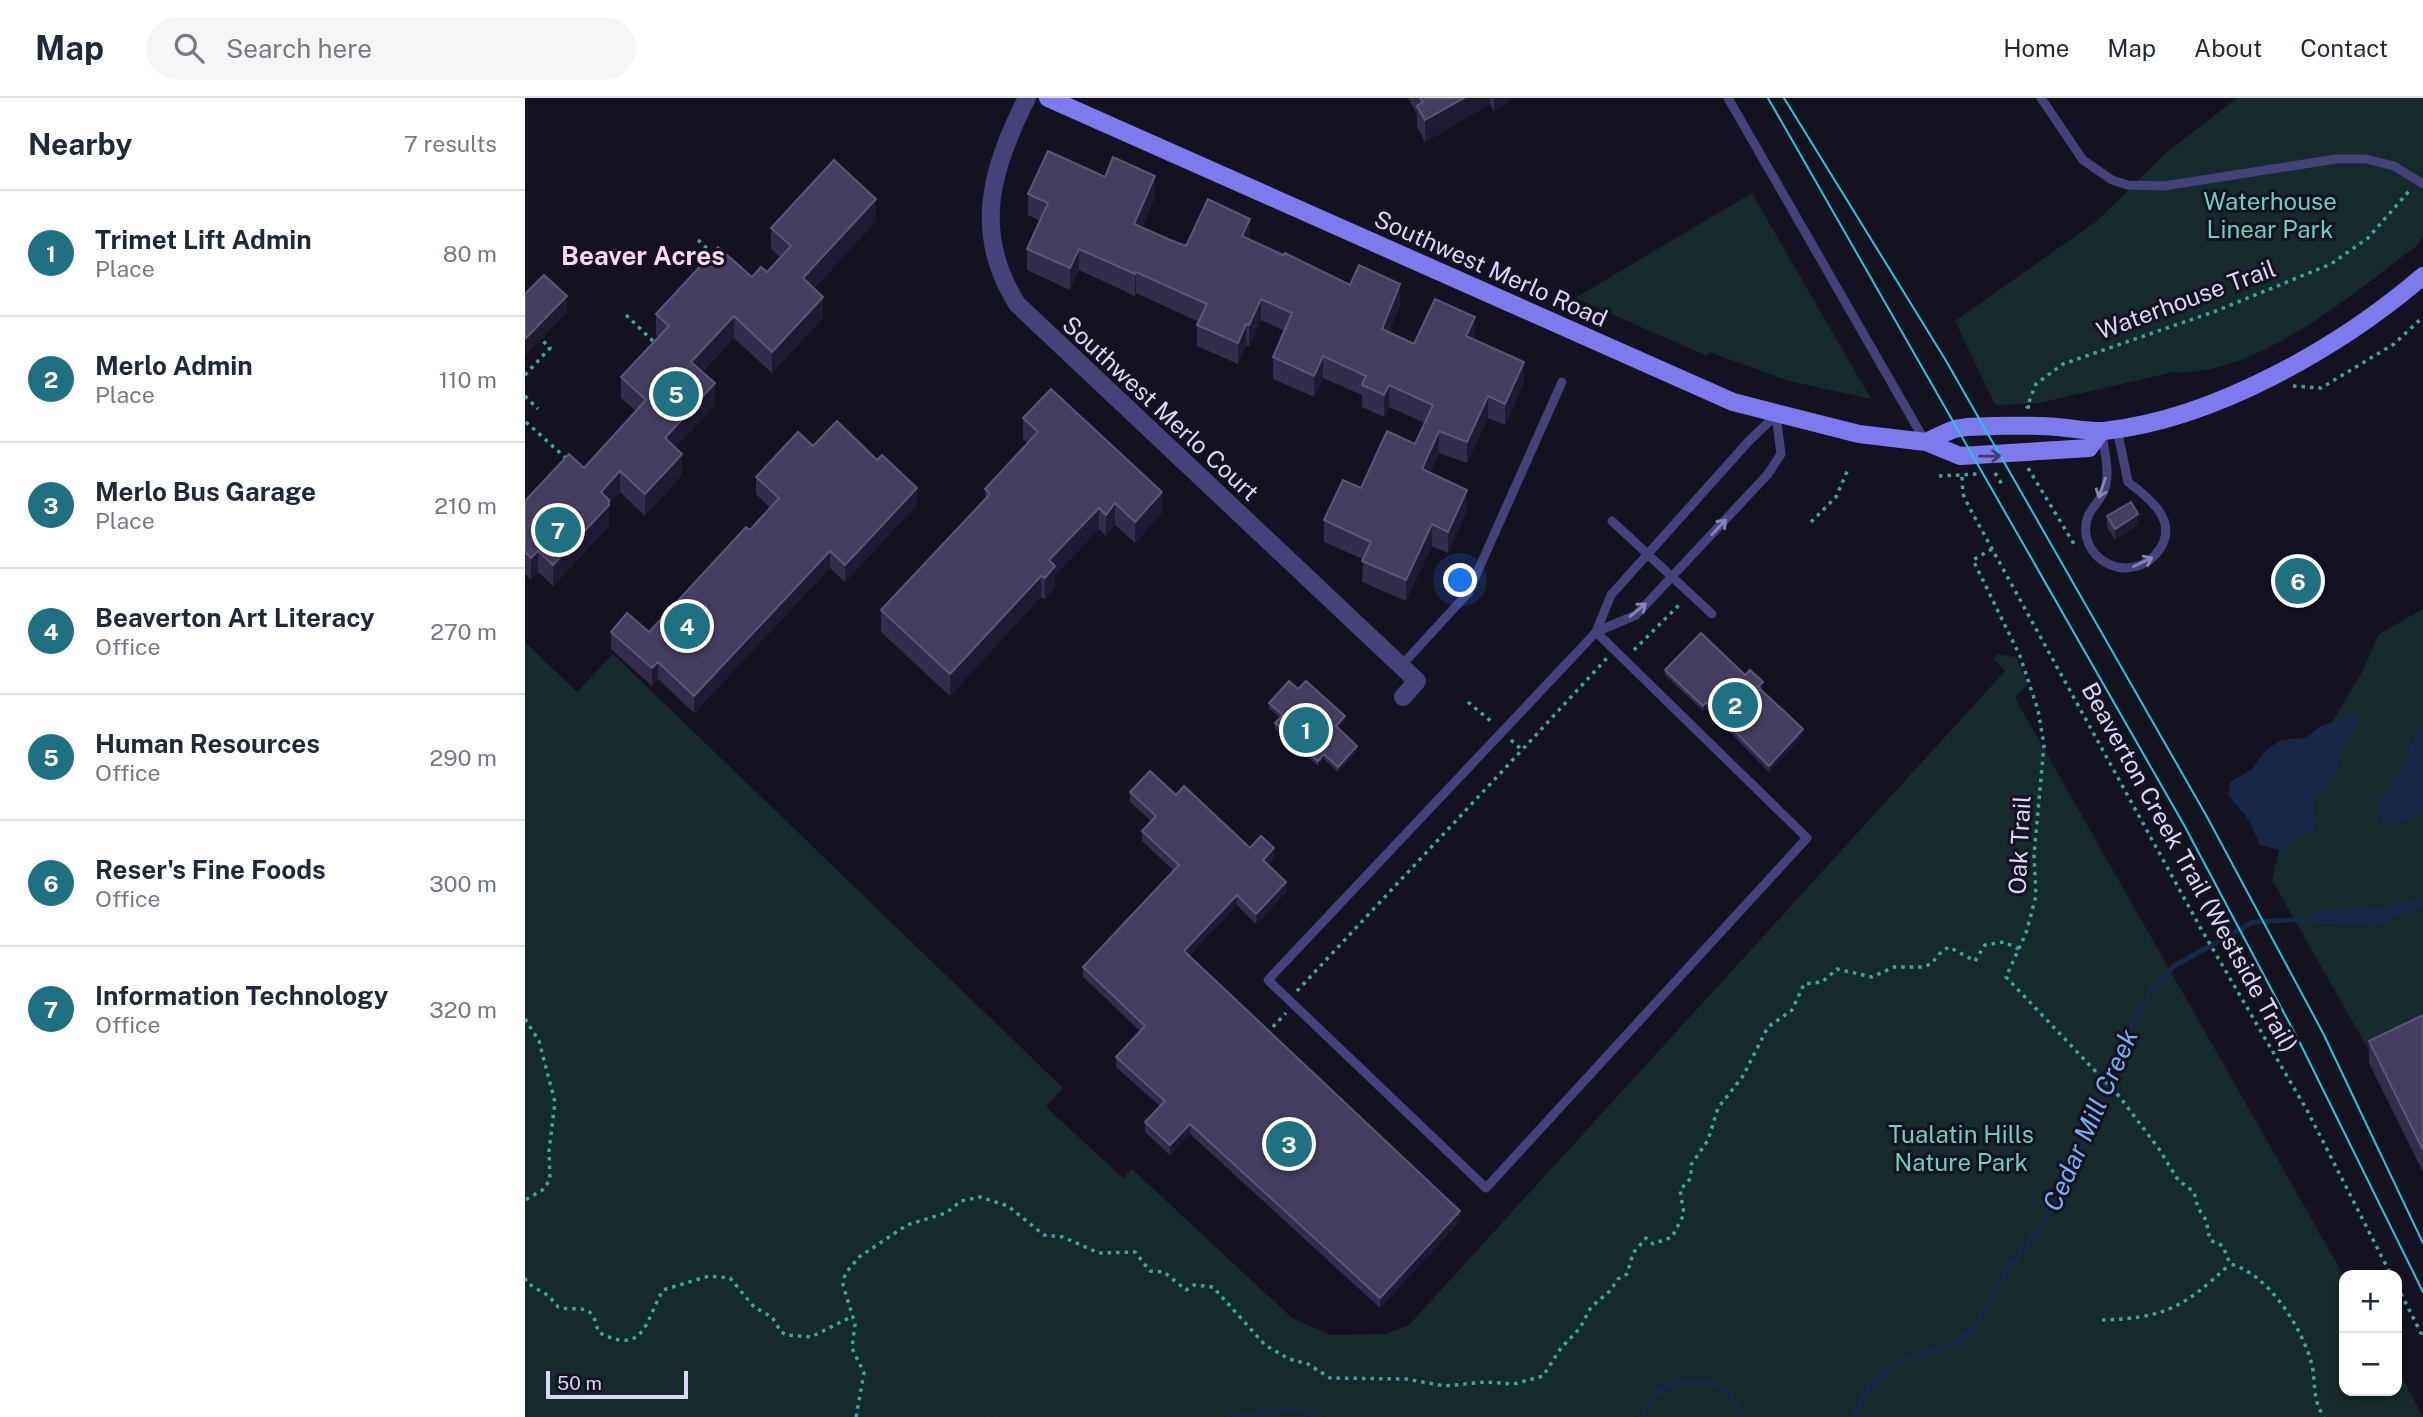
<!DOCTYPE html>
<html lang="en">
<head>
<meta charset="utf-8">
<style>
  :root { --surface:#fff; --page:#f6f6f7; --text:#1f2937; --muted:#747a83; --line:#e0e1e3; --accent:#1f7182 }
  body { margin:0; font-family:"Public Sans",sans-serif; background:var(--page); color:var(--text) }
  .controls { position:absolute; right:21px; bottom:21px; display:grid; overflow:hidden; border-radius:14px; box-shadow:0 4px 10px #0003 }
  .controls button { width:63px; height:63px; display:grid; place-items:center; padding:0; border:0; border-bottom:2px solid var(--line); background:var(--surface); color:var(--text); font:35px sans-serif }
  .scale { position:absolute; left:21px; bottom:18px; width:142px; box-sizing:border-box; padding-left:7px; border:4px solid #dbd6fa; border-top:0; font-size:19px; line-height:24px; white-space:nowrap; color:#dbd6fa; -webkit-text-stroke:5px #141121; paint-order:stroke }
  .you { position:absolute; left:936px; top:483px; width:24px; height:24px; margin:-18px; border:5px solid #fff; border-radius:50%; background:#1a73e8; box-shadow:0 0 0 10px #1a73e833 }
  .badge { display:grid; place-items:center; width:46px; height:46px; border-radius:50%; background:var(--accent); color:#fff; font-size:23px; font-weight:700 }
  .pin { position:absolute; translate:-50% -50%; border:4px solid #fff; box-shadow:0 2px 7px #0006 }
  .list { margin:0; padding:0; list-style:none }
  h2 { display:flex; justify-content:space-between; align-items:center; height:91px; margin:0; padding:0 28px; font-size:30px }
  h2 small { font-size:23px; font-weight:400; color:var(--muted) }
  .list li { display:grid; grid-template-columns:46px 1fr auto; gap:21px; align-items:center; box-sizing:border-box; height:126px; padding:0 28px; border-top:2px solid var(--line) }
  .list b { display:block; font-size:26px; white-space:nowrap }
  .list p { margin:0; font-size:23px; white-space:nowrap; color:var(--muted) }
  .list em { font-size:23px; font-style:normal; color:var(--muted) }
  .icon { flex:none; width:38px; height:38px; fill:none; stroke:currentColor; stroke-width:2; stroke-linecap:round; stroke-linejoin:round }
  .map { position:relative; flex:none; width:1898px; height:1319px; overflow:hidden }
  header { display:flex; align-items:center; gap:42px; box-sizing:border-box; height:98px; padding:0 35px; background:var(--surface); border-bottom:2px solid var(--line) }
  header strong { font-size:33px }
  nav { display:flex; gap:38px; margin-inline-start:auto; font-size:24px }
  .search { width:490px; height:63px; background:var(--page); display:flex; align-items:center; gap:18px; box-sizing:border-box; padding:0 24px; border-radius:38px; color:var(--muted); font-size:26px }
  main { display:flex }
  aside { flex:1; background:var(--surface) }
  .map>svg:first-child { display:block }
  .green { fill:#152a2a }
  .water { fill:#162846 }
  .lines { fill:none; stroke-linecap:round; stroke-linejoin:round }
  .stream { stroke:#162846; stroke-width:5 }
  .path { stroke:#3ea6a1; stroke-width:3.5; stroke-dasharray:3.5 5; stroke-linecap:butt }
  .lane { stroke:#45427a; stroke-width:9 }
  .street { stroke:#45427a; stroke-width:18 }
  .secondary { stroke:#7e7aed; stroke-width:18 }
  .tram { stroke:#1ec9de; stroke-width:2 }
  .wall { fill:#332c4d }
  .shaded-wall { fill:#1f1934 }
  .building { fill:#453e60; stroke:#5c5678; stroke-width:2 }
  .oneway { stroke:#3e3b73 }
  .oneway2 { stroke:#8885b4 }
  .labels { text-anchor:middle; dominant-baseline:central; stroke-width:6; stroke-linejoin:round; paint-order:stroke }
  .park-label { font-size:24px; fill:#6cd0b8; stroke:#141121 }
  .street-label { font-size:24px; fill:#dbd6fa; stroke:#141121 }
  .neighbourhood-label { font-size:26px; font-weight:bold; fill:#fad8ed; stroke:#141121 }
  .water-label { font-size:26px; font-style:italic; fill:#72b2ec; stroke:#141121 }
</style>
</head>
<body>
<header>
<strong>Map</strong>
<div class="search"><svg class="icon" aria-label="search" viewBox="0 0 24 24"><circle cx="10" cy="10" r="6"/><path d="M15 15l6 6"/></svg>Search here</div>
<nav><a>Home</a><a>Map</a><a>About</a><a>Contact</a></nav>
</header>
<main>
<aside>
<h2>Nearby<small>7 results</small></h2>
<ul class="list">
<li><span class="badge">1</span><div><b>Trimet Lift Admin</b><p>Place</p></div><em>80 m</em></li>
<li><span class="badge">2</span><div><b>Merlo Admin</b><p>Place</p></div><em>110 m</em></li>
<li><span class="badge">3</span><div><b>Merlo Bus Garage</b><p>Place</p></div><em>210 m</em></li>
<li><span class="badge">4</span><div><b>Beaverton Art Literacy</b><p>Office</p></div><em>270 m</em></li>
<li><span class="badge">5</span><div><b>Human Resources</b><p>Office</p></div><em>290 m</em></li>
<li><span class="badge">6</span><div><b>Reser's Fine Foods</b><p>Office</p></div><em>300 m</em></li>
<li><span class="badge">7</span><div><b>Information Technology</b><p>Office</p></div><em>320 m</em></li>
</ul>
</aside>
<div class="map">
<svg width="1898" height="1319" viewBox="0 0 1898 1319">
  <rect width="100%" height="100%" fill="#141121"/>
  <path class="green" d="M 1712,0 L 1898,0 L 1898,140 L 1890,149 C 1826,197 1731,279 1648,274 L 1515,305 L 1470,307 L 1430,223 L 1572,123 L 1641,55 Z
    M 1227,95 L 1346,301 L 1264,283 L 1184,254 L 1182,258 L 1050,200 Z
    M 1898,511 L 1898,916 L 1843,951 L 1747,782 L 1756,743 L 1795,644 L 1837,574 L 1854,536 Z
    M 0,544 L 52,594 L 88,556 L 538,990 L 521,1009 L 598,1080 L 607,1071 L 767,1220 L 805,1237 L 861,1236 L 884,1227 L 1480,573 L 1469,561 L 1473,556 L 1491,559 L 1503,586 L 1490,600 L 1819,1178 L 1819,1293 L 1872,1293 L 1872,1270 L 1898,1319 L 0,1319 Z"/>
  <path class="water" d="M 1829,617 L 1835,621 L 1820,648 L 1810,677 L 1790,700 L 1788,710 L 1793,725 L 1788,734 L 1780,735 L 1758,753 L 1735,747 L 1724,722 L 1703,697 L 1705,684 L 1727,671 L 1740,653 L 1756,642 L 1780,640 L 1796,628 Z
    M 1898,628 L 1898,715 L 1873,726 L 1856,726 L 1854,707 L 1858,697 L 1871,680 L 1890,638 Z
    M 1898,799 L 1898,810 L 1849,828 L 1795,826 L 1785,825 L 1784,821 L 1790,813 L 1855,810 Z"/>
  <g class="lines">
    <path class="stream" d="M 463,1319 L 471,1319
      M 704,1319 L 771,1311 L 794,1319
      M 1116,1319 L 1139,1289 C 1174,1280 1205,1277 1215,1319
      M 1329,1319 L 1343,1291 L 1368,1266 L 1431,1245 L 1451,1228 L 1479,1176 L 1521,1122 L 1552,1063 L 1586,965 L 1625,894 L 1649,868 L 1728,824 L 1788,821"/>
    <path class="path" d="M 173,142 L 189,157
      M 101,217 L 130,245
      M 0,277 L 25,250 L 16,241
      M 1768,288 L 1796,290 L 1869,246 L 1898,219
      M 0,298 L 13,311
      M 1505,309 L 1502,309 L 1511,286 L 1538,266 L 1691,213 L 1806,166 L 1843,140 L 1885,92
      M 1,324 L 44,363
      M 1503,370 L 1549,446
      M 1470,375 L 1478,388
      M 1414,378 L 1453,376
      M 1437,379 L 1438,396 L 1444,409 L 1675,829 L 1783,1014 L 1866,1177
      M 1286,424 L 1311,399 L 1324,369
      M 1467,451 L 1448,462 L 1495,558 L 1513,612 L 1519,647 L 1509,757 L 1511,798 L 1501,835 L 1481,879 L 1594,998 L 1634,1051 L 1653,1082 L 1669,1094 L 1673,1110 L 1681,1122 L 1685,1142 L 1698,1148 L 1705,1166 C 1743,1175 1778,1231 1787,1267 C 1791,1287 1787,1301 1799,1319
      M 1109,552 L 1155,506
      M 943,604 L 968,625
      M 986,642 L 997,652 L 1082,560
      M 772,893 L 997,652
      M 0,921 L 14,943 L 30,1004 L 24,1053 L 25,1081 L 19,1091 L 0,1102
      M 742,935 L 761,915
      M 0,1180 L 2,1185 L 24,1198 L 33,1209 C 55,1215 67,1201 73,1234 C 120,1259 120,1223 138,1192 L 184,1178 L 205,1180 L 229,1209 L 247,1219 L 256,1234 L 262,1237 L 286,1239 L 328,1218
      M 1872,1188 L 1898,1239
      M 1577,1222 C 1641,1220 1659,1209 1705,1166
      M 331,1319 L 339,1275 L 327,1250 L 330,1226 L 318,1187 L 320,1176 L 334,1159 L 382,1127 L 421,1115 L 436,1103 L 455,1099 L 483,1108 L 519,1137 L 538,1139 L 574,1155 L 610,1154 L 625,1173 L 639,1174 L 661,1192 L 669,1187 L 688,1189 L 740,1247 L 764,1261 L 783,1266 L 805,1280 L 881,1281 L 920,1288 L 960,1284 L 989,1286 L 1018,1278 L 1036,1250 L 1055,1230 L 1066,1209 L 1085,1193 L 1093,1181 L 1102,1176 L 1108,1155 L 1121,1140 L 1128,1146 L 1147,1139 L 1159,1116 L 1155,1092 L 1166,1080 L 1166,1067 L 1183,1042 L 1193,1010 L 1218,978 L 1243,929 L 1267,912 L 1279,886 L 1297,884 L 1312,871 L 1347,879 L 1369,869 L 1398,869 L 1406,866 L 1417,853 L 1424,849 L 1450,863 L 1460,847 L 1479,844 L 1494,851"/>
    <path class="lane" d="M 1203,0 L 1400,343
      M 1516,0 L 1558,62 L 1587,82 L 1603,87 L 1639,88 L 1811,61 L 1841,61 L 1869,68 L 1898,86
      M 1577,335 C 1579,353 1586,376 1579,393 C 1576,401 1568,408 1564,416 C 1554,439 1568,463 1592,469 C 1606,472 1622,467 1631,456 C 1657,426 1626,401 1603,384 L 1592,331
      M 1087,423 L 1187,516
      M 1071,534 L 1282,740 L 961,1090 L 743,882 L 1059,547 L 1071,534 L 1086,497 L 1223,344 L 1251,317
      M 1071,534 L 1111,517 L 1243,376 L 1256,356 L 1251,317
      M 876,568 L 943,495 L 1037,284"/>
    <path class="street" d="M 502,0 C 466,71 447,134 492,206 L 892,583 L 878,599"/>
    <path class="secondary" d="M 523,0 L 1208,304 L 1334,336 L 1401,344 L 1435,358 L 1564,350 L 1576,333
      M 1401,344 C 1410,340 1420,334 1430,331 C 1445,327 1513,327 1532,329 C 1547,330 1564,334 1579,333 C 1690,321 1815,249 1898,178"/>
    <path class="tram" d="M 1243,0 L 1659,727 L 1775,945 L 1898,1194
      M 1259,0 L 1420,261 L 1681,717 L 1798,935 L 1898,1145"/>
  </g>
  <path class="wall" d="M 883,0 L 984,0 L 984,4 L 969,13 L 965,6 L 900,44 L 892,29 L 892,16 Z
    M 580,79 L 630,99 L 617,129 L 661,148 L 725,142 L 825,187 L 875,207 L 864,235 L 889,246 L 950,240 L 949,242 L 999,285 L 980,327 L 963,320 L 942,365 L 914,355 L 905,375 L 942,413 L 923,455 L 907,448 L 881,503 L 837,484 L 838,461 L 799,444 L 799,422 L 836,390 L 890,346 L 900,325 L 864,309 L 859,319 L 837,309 L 837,297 L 798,280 L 789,299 L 748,281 L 748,259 L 760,233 L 736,222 L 724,248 L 721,247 L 713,266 L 672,248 L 672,227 L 674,224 L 611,195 L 610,198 L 554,172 L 545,192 L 502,172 L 502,151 L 515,123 L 503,117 L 503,96 Z
    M 351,123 L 289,190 L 298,220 L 247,275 L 209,240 L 177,274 L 190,307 L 150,350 L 157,377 L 120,418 L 95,394 L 84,406 L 84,428 L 28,488 L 13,474 L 6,482 L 0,476 L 0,403 L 59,370 L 111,313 L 96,300 L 96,279 L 133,240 L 131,237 L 131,216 L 242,174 L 256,160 L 246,151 L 246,130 Z
    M 498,320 L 637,415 L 610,445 L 590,427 L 581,438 L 574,431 L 530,477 L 530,489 L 520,501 L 516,499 L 425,598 L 356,534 L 356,512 L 460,401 L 460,391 L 503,345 L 498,341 Z
    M 288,348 L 392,407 L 320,484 L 305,470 L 169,615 L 133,581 L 127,588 L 86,551 L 86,534 L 124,534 L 225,432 L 245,410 L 231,396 L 231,379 Z
    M 1582,418 L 1613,427 L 1590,442 L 1582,429 Z
    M 1140,572 L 1220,577 L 1238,589 L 1236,592 L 1278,637 L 1244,674 L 1181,610 L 1178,613 L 1140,577 Z
    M 773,591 L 820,624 L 813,630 L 832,653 L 813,674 L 799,661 L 793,668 L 750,631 L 750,625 L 755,620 L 744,610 L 744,605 Z
    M 605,694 L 651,697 L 725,750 L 749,760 L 743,767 L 761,794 L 731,826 L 712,807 L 664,858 L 935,1123 L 855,1210 L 665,1036 L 645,1057 L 620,1034 L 620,1024 L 635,1008 L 591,969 L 591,959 L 615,933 L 558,879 L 558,869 L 649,773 L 617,743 L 617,733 L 626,723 L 605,704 Z
    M 1898,917 L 1898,1074 L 1844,965 L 1844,943 Z"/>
  <path class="shaded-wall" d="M 939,0 L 965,0 L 965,6 L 900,44 L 900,22 Z
    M 969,0 L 984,0 L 984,4 L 969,13 Z
    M 630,78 L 630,99 L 609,147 L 609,126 Z
    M 351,101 L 351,123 L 278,201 L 278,180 Z
    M 725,121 L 725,142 L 717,138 Z
    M 554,151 L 554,172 L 545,192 L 545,170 Z
    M 611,174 L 611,195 L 610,198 L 610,176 Z
    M 875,186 L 875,207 L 857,253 L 857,231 Z
    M 42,198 L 42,214 L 0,258 L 0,241 Z
    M 298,199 L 298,220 L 247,275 L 247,254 Z
    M 736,201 L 736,222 L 724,248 L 724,227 Z
    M 209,218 L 209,240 L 166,285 L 166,264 Z
    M 950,219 L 950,240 L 941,259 L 941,238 Z
    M 721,226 L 721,247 L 713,266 L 713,245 Z
    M 798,258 L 798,280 L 789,299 L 789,278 Z
    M 999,264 L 999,285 L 980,327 L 980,306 Z
    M 190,285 L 190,307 L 140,361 L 140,340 Z
    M 864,287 L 864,309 L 859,319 L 859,297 Z
    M 963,298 L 963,320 L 942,365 L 942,344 Z
    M 914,333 L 914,355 L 897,392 L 897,371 Z
    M 157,356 L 157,377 L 120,418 L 120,396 Z
    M 95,373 L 95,394 L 84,406 L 84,428 L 28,488 L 28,467 L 76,394 Z
    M 392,390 L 392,407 L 320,484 L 320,467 Z
    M 942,392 L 942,413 L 923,455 L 923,434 Z
    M 637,394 L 637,415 L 610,445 L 610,424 Z
    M 590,405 L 590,427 L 581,438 L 581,417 Z
    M 574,410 L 574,431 L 530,477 L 530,489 L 520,501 L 520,480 L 524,462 Z
    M 1613,416 L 1613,427 L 1590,442 L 1590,431 Z
    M 907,426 L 907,448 L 881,503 L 881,482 Z
    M 13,453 L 13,474 L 6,482 L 6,460 Z
    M 305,453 L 305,470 L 169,615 L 169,598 Z
    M 516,478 L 516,499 L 425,598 L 425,576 Z
    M 133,564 L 133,581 L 127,588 L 127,570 Z
    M 1181,604 L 1181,610 L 1178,613 L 1178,608 Z
    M 820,618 L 820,624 L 811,633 L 811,628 Z
    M 1278,631 L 1278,637 L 1244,674 L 1244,668 Z
    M 832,648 L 832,653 L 813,674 L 813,669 Z
    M 799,656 L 799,661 L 793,668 L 793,663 Z
    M 749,750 L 749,760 L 738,772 L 738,762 Z
    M 761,784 L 761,794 L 731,826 L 731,816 Z
    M 712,797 L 712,807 L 659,863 L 659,853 Z
    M 665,1026 L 665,1036 L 645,1057 L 645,1047 Z
    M 935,1113 L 935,1123 L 855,1210 L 855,1200 Z"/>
  <path class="building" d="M 895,0 L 939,0 L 900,22 L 892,8 L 898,4 Z
    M 523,53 L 580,79 L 588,59 L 630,78 L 609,126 L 643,141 L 661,148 L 683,101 L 725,121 L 717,138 L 758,157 L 760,155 L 825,187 L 834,167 L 875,186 L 857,231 L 889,246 L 910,201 L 950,219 L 941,238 L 999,264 L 980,306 L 963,298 L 942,344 L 914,333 L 897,371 L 942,392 L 923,434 L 907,426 L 881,482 L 837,463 L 846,444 L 799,422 L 818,382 L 836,390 L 862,333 L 890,346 L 908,307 L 864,287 L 859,297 L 837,287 L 841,278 L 798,258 L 789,278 L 748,259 L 767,215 L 736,201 L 724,227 L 721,226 L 713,245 L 672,227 L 682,206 L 611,174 L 610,176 L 554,151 L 545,170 L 502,151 L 523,105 L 503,96 Z
    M 309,62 L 351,101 L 278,180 L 298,199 L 247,254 L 209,218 L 166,264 L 190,285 L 140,340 L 157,356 L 120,396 L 95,373 L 76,394 L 84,402 L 84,407 L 28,467 L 13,453 L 6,460 L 0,454 L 0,403 L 44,356 L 59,370 L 121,302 L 96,279 L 144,228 L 131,216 L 193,149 L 227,179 L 236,169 L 242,174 L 266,148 L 246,130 Z
    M 19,177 L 42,198 L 0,241 L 0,196 Z
    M 526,291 L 637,394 L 610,424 L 590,405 L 581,417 L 574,410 L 524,462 L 530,468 L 520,480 L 516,478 L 425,576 L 356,512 L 465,396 L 460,391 L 513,334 L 498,320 Z
    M 312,323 L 352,362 L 357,357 L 392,390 L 320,467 L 305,453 L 169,598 L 133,564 L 127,570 L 86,534 L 102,515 L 124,534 L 221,429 L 225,432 L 254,400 L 231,379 L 273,334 L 288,348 Z
    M 1606,404 L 1613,416 L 1590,431 L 1582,418 Z
    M 1176,535 L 1220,577 L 1225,572 L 1238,584 L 1233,589 L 1278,631 L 1244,668 L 1181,604 L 1178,608 L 1140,572 Z
    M 764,583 L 773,591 L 781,583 L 820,618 L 811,628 L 832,648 L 813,669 L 799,656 L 793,663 L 750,625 L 758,617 L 744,605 Z
    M 625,673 L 651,697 L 659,688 L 725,750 L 736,738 L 749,750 L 738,762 L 761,784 L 731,816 L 712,797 L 659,853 L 935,1113 L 855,1200 L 665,1026 L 645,1047 L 620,1024 L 640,1003 L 591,959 L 620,928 L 558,869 L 654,767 L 617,733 L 631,718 L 605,694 Z
    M 1898,917 L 1898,1052 L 1844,943 Z"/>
  <defs><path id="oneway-shaft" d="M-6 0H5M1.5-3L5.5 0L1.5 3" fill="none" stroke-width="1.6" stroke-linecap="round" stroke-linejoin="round" transform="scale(1.75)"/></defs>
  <use class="oneway" href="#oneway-shaft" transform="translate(1465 358) rotate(-1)"/>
  <g class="oneway2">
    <use href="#oneway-shaft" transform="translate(1577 390) rotate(109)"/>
    <use href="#oneway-shaft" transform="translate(1194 429) rotate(-47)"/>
    <use href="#oneway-shaft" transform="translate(1618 464) rotate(-25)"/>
    <use href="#oneway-shaft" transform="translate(1113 512) rotate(-39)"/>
  </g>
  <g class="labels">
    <g class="park-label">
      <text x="1745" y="103">Waterhouse<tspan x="1745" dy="28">Linear Park</tspan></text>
      <text x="1436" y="1036">Tualatin Hills<tspan x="1436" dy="28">Nature Park</tspan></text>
    </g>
    <g class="street-label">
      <text transform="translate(966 170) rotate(24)">Southwest Merlo Road</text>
      <text transform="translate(1661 201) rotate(-20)">Waterhouse Trail</text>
      <text transform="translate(636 310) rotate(43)">Southwest Merlo Court</text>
      <text transform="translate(1494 747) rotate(-87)">Oak Trail</text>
      <text transform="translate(1665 769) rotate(61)">Beaverton Creek Trail (Westside Trail)</text>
    </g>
    <g class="neighbourhood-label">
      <text x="118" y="157">Beaver Acres</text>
    </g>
    <g class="water-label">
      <text transform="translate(1565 1022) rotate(-66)">Cedar Mill Creek</text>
    </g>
  </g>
</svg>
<div class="controls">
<button>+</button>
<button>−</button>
</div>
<div class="scale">50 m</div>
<div class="you"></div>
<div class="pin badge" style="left:781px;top:632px">1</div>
<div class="pin badge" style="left:1210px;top:607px">2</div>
<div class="pin badge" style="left:764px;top:1046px">3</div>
<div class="pin badge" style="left:162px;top:528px">4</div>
<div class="pin badge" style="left:151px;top:296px">5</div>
<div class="pin badge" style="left:1773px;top:483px">6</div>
<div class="pin badge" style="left:33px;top:432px">7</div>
</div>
</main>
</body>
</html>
